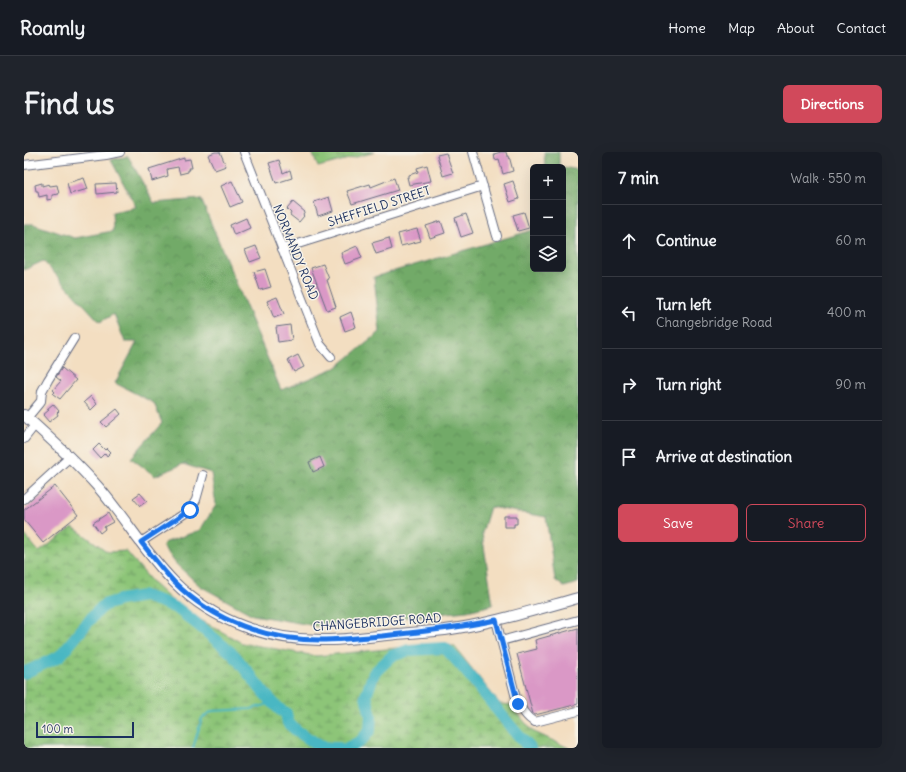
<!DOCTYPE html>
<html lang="en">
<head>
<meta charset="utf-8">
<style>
  :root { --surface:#171b24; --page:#20242c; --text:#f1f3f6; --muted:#9ea1a6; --line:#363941; --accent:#d1495b }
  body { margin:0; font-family:Delius,sans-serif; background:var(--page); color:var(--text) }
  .controls { position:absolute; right:12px; top:12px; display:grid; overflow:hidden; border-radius:6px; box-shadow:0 4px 16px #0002 }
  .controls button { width:36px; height:36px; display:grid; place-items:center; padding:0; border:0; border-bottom:1px solid var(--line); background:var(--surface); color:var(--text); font:20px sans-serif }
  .scale { position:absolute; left:12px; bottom:10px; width:98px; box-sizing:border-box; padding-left:4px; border:2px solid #1b2f5e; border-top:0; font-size:11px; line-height:14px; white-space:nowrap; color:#1b2f5e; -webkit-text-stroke:3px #f7f3e8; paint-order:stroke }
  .stop { position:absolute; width:12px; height:12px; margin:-9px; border:3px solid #1a73e8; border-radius:50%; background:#fff }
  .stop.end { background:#1a73e8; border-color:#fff; box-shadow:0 1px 4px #0008 }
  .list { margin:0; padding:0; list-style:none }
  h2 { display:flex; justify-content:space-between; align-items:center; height:52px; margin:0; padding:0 16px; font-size:17px }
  h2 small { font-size:13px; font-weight:400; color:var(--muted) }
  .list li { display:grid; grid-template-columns:26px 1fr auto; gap:12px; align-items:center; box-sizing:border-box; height:72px; padding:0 16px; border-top:1px solid var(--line) }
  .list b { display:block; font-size:15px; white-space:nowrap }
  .list p { margin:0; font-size:13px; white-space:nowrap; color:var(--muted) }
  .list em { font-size:13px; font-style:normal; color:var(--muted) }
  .actions { display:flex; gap:8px; padding:12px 16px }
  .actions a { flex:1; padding:9px 0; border:1px solid var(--accent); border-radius:6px; text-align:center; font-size:14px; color:var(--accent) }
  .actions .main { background:var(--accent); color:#fff }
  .icon { flex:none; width:22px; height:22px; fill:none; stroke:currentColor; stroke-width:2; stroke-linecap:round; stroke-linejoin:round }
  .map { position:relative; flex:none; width:554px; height:596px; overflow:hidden; border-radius:6px }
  header { display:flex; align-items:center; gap:24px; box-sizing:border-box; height:56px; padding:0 20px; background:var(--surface); border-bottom:1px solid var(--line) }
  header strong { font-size:19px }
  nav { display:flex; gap:22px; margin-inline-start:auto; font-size:14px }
  .intro { display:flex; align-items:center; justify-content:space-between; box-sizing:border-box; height:96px; padding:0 24px }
  h1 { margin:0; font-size:28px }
  .button { padding:10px 18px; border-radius:6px; background:var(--accent); color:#fff; font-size:14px; font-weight:700 }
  main { display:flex; gap:24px; padding:0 24px }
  aside { flex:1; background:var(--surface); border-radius:6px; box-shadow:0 4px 16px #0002 }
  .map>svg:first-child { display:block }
  .forest { fill:url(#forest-crowns); stroke:#466c63 }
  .wetland { fill:url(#wetland-marsh); stroke:#547a6b }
  .park { fill:url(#park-tufts); stroke:#547a6b }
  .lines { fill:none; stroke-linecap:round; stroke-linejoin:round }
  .stream { stroke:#49b7c3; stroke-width:2 }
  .river { stroke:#49b7c3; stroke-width:12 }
  .building { fill:#da98c6 }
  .minor-casing { stroke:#676c81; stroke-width:10 }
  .major-casing { stroke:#676c81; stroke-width:12 }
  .minor { stroke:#fff; stroke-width:8 }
  .major { stroke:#fff; stroke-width:10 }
  .route { stroke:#1a73e8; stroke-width:5 }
  .labels { text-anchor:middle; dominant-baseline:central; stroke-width:3; stroke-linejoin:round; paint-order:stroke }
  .street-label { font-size:12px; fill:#1b2f5e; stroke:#f7f3e8 }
</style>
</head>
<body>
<header>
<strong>Roamly</strong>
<nav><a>Home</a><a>Map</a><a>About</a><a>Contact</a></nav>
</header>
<div class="intro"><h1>Find us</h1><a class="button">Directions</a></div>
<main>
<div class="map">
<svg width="554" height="596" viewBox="0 0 554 596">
  <defs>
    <pattern id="forest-crowns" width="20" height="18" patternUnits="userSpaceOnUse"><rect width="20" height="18" fill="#72aa68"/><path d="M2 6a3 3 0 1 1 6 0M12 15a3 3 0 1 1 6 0" fill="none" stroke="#5d8b59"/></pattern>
    <pattern id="wetland-marsh" width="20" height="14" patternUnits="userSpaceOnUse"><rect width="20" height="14" fill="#8dc578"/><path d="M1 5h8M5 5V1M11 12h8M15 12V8" fill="none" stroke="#72a066"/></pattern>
    <pattern id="park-tufts" width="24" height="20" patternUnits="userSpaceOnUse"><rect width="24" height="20" fill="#8dc578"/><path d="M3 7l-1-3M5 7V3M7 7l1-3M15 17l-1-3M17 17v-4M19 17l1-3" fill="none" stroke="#72a066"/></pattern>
  </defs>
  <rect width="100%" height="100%" fill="#f7f3e8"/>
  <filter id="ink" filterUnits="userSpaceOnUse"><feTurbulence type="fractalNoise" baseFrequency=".025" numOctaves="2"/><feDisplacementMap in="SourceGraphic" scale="8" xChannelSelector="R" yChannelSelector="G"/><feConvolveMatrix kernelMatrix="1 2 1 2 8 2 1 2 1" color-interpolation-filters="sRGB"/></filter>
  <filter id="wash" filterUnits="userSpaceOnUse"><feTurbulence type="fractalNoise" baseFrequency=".012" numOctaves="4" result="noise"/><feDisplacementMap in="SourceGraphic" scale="16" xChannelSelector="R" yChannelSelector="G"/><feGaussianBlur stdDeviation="0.9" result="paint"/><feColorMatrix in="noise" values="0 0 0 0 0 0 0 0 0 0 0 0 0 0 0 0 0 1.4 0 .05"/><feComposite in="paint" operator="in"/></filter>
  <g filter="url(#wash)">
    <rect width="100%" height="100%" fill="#f3dec1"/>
    <path class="forest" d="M 520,0 L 535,0 L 535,14 L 537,15 L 521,15 Z
      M 104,4 L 130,51 L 177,47 L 257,238 L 313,215 L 356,180 L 350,125 L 509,78 L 509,117 L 539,117 L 539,15 L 554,18 L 554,431 L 540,435 L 531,428 L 522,365 L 466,355 L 458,381 L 469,453 L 443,459 L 292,474 L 229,463 L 176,434 L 152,412 L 139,394 L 140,391 L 176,378 L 192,353 L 187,321 L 159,312 L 131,324 L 107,306 L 138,271 L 130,251 L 91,231 L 113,190 L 101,190 L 90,162 L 76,170 L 19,109 L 0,118 L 0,72 L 9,72 L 51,86 L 89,79 L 88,60 L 112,55 L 87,8 Z"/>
    <path class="wetland" d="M 49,375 L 84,400 L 102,399 L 129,431 L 157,457 L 218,491 L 292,504 L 423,491 L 419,494 L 430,494 L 476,552 L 487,553 L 508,579 L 545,596 L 0,596 L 0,382 L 15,400 Z"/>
    <path class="park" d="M 288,0 L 351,0 L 294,15 Z"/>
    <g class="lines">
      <path class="stream" d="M 169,596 L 178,566 L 188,559 L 227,557 L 249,551"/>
      <path class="river" d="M 0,521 L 36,504 L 69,464 L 80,453 L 96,448 L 120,444 L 138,450 L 154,457 L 173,472 L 210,503 L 240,541 L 255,557 L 262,561 L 264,571 L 273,579 L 296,594 L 305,596 L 315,596
        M 323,596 L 337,589 L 346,578 L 347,564 L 342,544 L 350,521 L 368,504 L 385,498 L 421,496 C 452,527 475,564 506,596"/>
    </g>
    <g id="blocks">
      <path class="building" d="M 191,0 L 196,0 L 202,14 L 191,18 L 184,3 Z
        M 477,0 L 482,0 L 483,4 L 485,4 L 489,19 L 479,22 L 475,7 L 471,8 L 470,2 Z
        M 422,1 L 429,21 L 419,24 L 413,3 Z
        M 160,6 L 160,8 L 166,7 L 168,16 L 165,16 L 166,18 L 164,18 L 164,20 L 156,22 L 154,15 L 143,17 L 144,24 L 128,29 L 125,17 Z
        M 255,8 L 259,21 L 266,18 L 268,26 L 252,31 L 245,11 Z
        M 403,13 L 407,29 L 385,33 L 383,25 L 385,25 L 385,23 L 394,20 L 393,16 Z
        M 60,26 L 64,37 L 46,42 L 43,31 Z
        M 370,26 L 374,38 L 328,52 L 323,39 L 346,32 L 347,35 Z
        M 208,29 L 218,50 L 206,55 L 197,34 Z
        M 489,29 L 495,47 L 486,50 L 480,32 Z
        M 18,31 L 18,34 L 25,32 L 26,34 L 33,33 L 35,42 L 28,43 L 28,47 L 23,48 L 23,43 L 15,45 L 14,39 L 12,39 L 11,33 Z
        M 92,31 L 93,40 L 73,42 L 72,32 Z
        M 305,45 L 309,59 L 294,64 L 290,50 Z
        M 269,50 L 281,60 L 279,63 L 280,64 L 275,70 L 266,63 L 267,61 L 263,57 Z
        M 500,60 L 505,76 L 494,79 L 489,63 Z
        M 442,62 L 449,81 L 437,85 L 431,66 Z
        M 222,66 L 226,76 L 210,83 L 206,73 Z
        M 417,69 L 421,81 L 406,86 L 402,74 Z
        M 393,77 L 397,89 L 377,94 L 374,82 Z
        M 365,86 L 368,97 L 352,102 L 348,91 Z
        M 232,94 L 237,106 L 226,110 L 221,98 Z
        M 333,94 L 338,106 L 321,112 L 317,101 Z
        M 299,112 L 305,127 L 303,128 L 312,155 L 303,158 L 287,116 Z
        M 241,117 L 247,135 L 236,138 L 230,120 Z
        M 253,145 L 260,162 L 250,166 L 243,149 Z
        M 327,160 L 332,175 L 321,179 L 316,165 Z
        M 266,173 L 268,188 L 254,190 L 252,175 Z
        M 274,203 L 280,215 L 270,220 L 264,208 Z
        M 38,216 L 52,228 L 36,247 L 29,242 L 31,240 L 29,238 L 37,229 L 32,225 Z
        M 67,244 L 73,252 L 67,258 L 60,250 Z
        M 29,252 L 35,259 L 33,261 L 34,263 L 25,270 L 19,263 L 25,258 L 23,257 Z
        M 93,257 L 97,262 L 82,275 L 77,270 Z
        M 75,292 L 81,298 L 83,296 L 87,300 L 83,304 L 81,301 L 76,306 L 69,298 Z
        M 296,305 L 300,315 L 289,320 L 285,310 Z
        M 31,334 L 54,363 L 19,391 L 0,368 L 0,358 Z
        M 116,341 L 123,349 L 116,354 L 109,346 Z
        M 84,361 L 89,370 L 80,375 L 81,377 L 76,381 L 69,371 Z
        M 480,364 L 493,364 L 493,372 L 490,372 L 490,375 L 480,375 Z
        M 554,476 L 554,552 L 511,563 L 509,562 L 493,502 L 513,497 L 511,488 Z"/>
    </g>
  </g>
  <g filter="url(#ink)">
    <use href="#blocks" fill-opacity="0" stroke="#676c81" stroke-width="1"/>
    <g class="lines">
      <defs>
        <path id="minor" d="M 220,0 L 296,192 L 307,205
          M 449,0 L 473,84
          M 0,13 L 82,3 L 96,0
          M 258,97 L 459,34
          M 3,266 L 17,249 L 18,239 L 24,228 L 50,186
          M 0,287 L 11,273
          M 0,347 L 46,305
          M 117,390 L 166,358 L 172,348 L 179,323
          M 472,468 L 492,546 C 495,554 503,567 511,570 L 554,559
          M 477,489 L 554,468"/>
        <path id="major" d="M 0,263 C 26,286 52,310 75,336 C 101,366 122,402 150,430 C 190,470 245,489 301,488 C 321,488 342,485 363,483 C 382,481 402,480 421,478 C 466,472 510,458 554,446"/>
      </defs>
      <use href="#minor" class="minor-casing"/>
      <use href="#major" class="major-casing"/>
      <use href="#minor" class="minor"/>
      <use href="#major" class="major"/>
    </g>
  </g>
  <g class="lines" filter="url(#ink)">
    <path class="route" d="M 166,358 L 117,390 C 128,404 138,417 150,430 C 190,470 245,489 301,488 C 320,488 339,485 358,484 C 396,480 434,476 472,468 L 494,552"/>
  </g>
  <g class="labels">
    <g class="street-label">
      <text transform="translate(355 54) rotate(-18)">SHEFFIELD STREET</text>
      <text transform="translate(272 100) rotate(68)">NORMANDY ROAD</text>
      <text transform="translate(353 470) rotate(-4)">CHANGEBRIDGE ROAD</text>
    </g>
  </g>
</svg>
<div class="controls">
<button>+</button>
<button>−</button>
<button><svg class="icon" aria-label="layers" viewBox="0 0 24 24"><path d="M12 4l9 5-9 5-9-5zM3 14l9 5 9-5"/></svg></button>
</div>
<div class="scale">100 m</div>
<div class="stop" style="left:166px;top:358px"></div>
<div class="stop end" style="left:494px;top:552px"></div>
</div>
<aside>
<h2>7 min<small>Walk · 550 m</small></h2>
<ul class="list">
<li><svg class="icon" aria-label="ahead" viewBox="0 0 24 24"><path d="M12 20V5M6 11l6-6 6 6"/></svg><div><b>Continue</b></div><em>60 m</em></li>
<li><svg class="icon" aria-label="left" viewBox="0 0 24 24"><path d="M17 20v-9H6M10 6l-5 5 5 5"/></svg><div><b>Turn left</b><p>Changebridge Road</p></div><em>400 m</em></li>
<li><svg class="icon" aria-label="right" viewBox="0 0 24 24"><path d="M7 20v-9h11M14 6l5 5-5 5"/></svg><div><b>Turn right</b></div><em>90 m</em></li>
<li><svg class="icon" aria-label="arrive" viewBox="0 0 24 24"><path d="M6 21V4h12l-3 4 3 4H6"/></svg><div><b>Arrive at destination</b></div></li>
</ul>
<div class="actions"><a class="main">Save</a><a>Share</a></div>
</aside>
</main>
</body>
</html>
